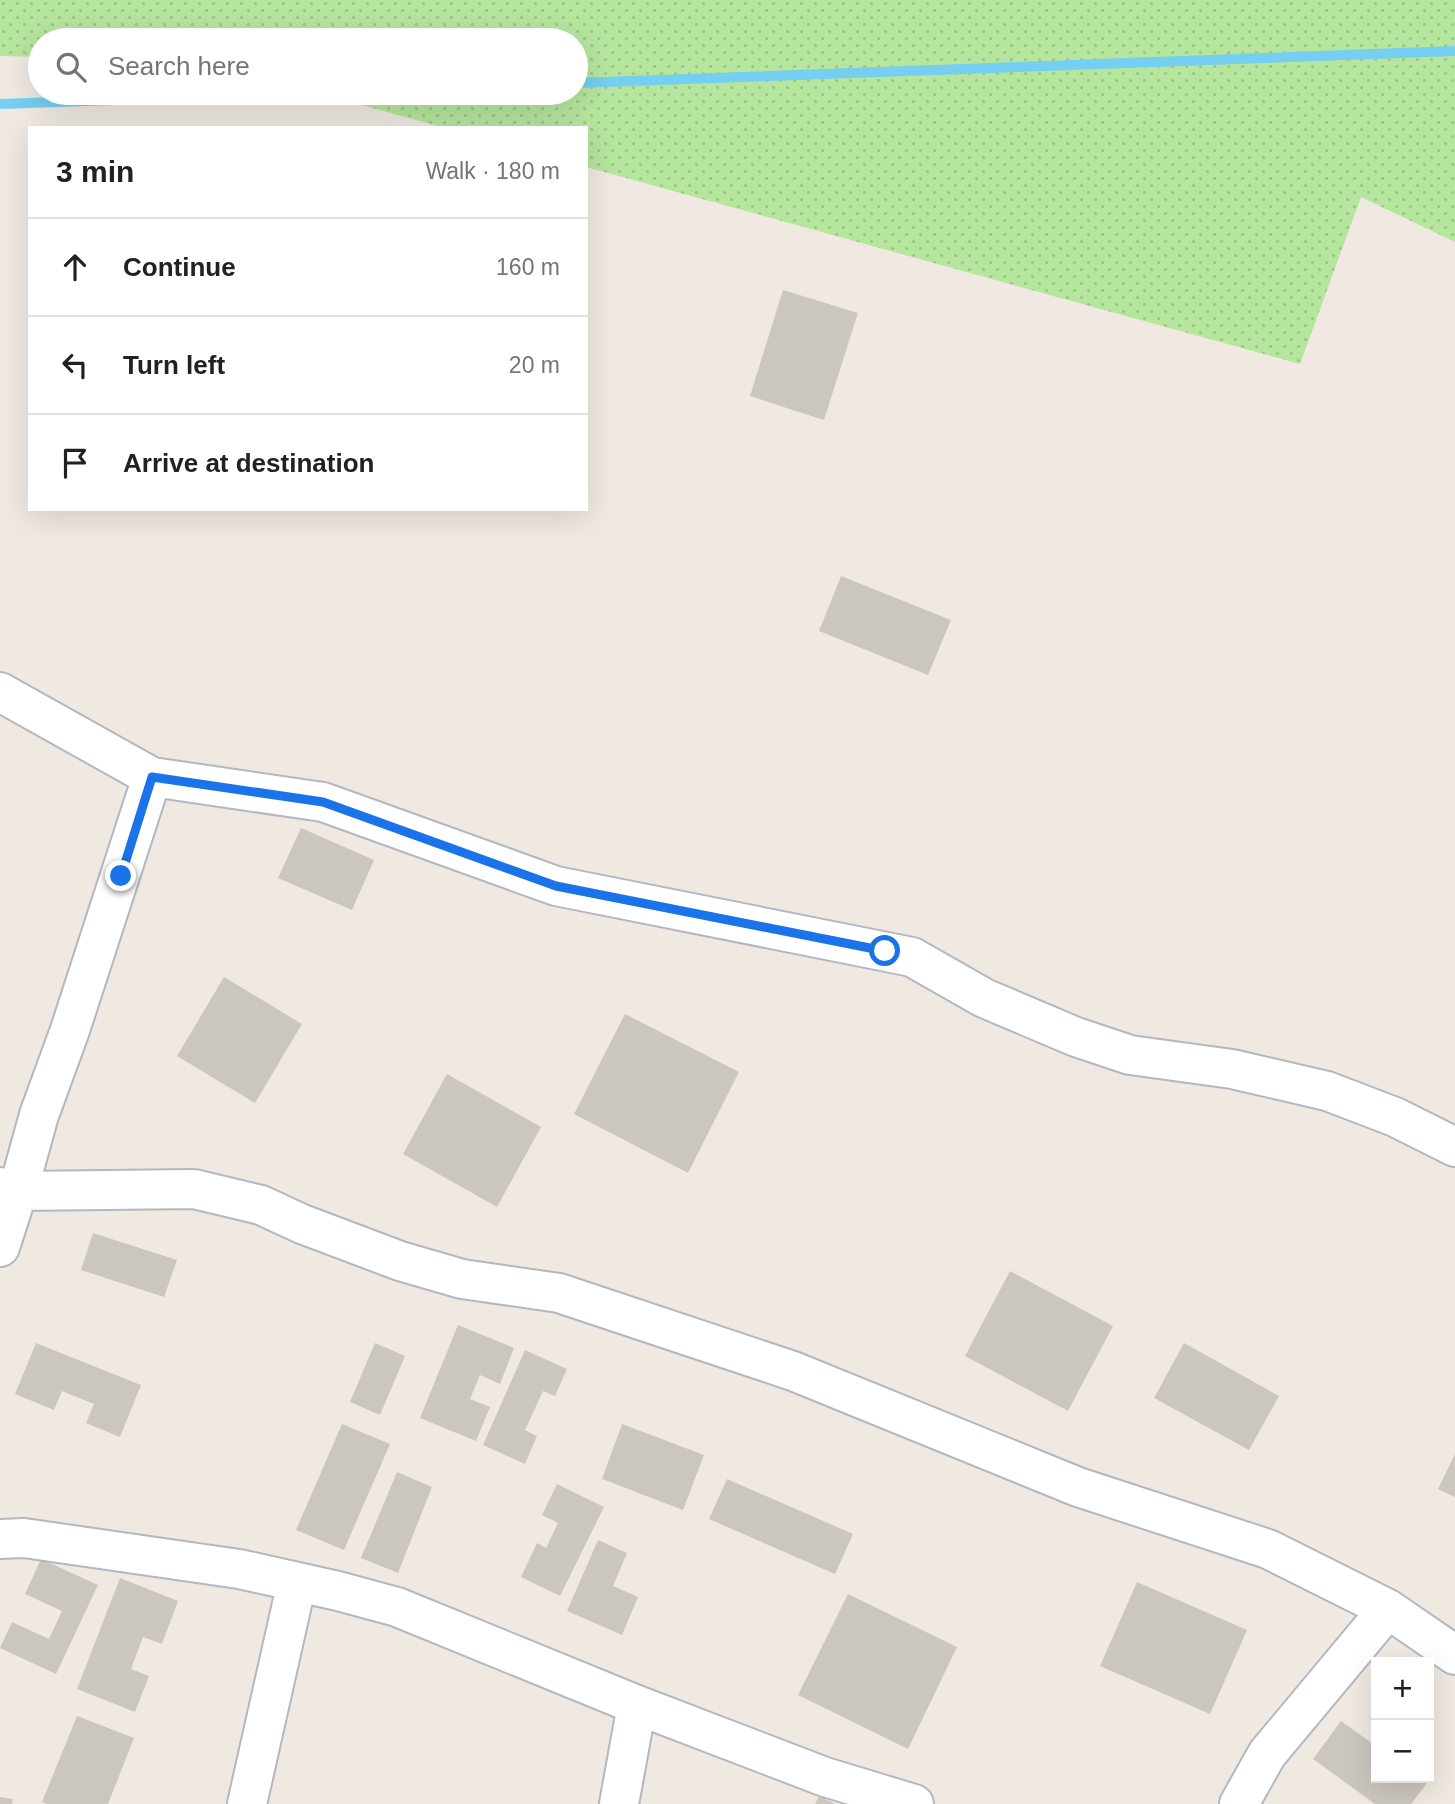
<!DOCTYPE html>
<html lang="en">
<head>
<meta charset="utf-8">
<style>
  :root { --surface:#fff; --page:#f2f2f2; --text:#202124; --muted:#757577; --line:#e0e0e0 }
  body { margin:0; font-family:Helvetica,sans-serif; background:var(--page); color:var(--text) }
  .controls { position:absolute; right:21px; bottom:21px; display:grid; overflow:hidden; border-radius:0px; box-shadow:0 7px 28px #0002 }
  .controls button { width:63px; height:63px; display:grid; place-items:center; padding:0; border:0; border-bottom:2px solid var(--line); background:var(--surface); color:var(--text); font:35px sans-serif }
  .stop { position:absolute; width:21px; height:21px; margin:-16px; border:5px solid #1a73e8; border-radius:50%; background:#fff }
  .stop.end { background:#1a73e8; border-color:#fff; box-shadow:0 2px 7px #0008 }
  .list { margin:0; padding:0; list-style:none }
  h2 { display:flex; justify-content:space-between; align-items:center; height:91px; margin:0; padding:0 28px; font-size:30px }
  h2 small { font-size:23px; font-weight:400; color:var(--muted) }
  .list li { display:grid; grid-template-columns:46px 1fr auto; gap:21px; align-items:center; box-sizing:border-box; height:98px; padding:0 28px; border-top:2px solid var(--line) }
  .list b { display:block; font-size:26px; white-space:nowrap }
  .list em { font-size:23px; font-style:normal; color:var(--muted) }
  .icon { flex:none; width:38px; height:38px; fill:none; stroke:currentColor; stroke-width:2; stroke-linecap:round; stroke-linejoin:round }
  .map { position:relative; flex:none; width:1455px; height:1804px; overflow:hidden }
  .search { position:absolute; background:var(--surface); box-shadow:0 7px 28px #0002; left:28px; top:28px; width:560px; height:77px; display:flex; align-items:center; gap:18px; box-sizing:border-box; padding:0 24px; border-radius:38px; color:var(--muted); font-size:26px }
  .panel { position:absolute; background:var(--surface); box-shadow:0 7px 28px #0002; left:28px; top:126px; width:560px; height:385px; border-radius:0px }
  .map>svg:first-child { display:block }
  .grass { fill:url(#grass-dots) }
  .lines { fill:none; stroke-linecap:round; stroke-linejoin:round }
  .stream { stroke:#75cff0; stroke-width:10 }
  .building { fill:#cbc7bf }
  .minor-casing { stroke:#b4b7c1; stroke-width:42 }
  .minor { stroke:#fff; stroke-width:38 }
  .route { stroke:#1a73e8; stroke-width:9 }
</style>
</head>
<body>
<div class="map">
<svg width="1455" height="1804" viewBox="0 0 1455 1804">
  <defs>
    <pattern id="grass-dots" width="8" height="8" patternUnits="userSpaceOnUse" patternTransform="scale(1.75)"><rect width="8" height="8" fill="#b6e59e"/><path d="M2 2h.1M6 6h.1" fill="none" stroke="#9dc588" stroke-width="1.8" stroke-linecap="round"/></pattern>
  </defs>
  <rect width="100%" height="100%" fill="#efe9e1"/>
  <path class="grass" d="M 0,0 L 1455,0 L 1455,242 L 1361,197 L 1300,364 L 586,167 L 586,128 L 445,128 L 319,93 L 576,93 L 576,40 L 40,40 L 40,57 L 0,56 Z"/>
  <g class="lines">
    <path class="stream" d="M 576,83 L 1455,51
      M 0,104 L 311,93"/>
  </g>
  <path class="building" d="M 783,290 L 858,313 L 824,420 L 750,396 Z
    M 841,576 L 951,620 L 928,675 L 819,631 Z
    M 301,828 L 374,860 L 352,910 L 278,878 Z
    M 224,977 L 302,1024 L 255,1103 L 177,1056 Z
    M 625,1014 L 739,1072 L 688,1173 L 574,1114 Z
    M 447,1074 L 541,1127 L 497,1207 L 403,1154 Z
    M 93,1233 L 177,1260 L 164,1297 L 81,1270 Z
    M 1010,1271 L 1113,1326 L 1068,1411 L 965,1356 Z
    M 458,1325 L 514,1348 L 500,1384 L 480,1375 L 470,1399 L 490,1407 L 476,1441 L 420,1418 Z
    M 36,1343 L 141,1385 L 120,1437 L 86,1423 L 94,1404 L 62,1391 L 54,1410 L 15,1394 Z
    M 375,1343 L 405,1356 L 380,1415 L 350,1402 Z
    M 1184,1343 L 1279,1396 L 1249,1450 L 1154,1398 Z
    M 525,1350 L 567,1369 L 555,1396 L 543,1391 L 525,1430 L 537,1436 L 525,1464 L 483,1445 Z
    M 342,1424 L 390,1444 L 344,1550 L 296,1530 Z
    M 622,1424 L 704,1455 L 683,1510 L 602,1479 Z
    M 1455,1454 L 1455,1497 L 1438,1489 Z
    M 397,1472 L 432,1487 L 398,1573 L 361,1558 Z
    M 727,1479 L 853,1534 L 835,1574 L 709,1519 Z
    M 557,1484 L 604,1507 L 560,1596 L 521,1577 L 537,1543 L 546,1548 L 558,1523 L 542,1515 Z
    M 598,1540 L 627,1553 L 613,1586 L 638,1597 L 622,1635 L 567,1611 Z
    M 41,1559 L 98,1585 L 56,1674 L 0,1648 L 12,1622 L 49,1639 L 62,1611 L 25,1594 Z
    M 120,1578 L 178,1601 L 162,1644 L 143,1637 L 131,1669 L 149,1676 L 135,1712 L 77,1689 Z
    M 1137,1582 L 1247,1630 L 1210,1714 L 1100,1666 Z
    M 848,1594 L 957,1647 L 908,1749 L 798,1695 Z
    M 77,1716 L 134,1738 L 108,1804 L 47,1804 L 42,1802 Z
    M 1341,1721 L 1376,1746 L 1376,1778 L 1420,1778 L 1427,1783 L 1411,1804 L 1375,1804 L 1313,1759 Z
    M 819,1796 L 835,1804 L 815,1804 Z
    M 0,1797 L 13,1799 L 12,1804 L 0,1804 Z"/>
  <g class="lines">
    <defs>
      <path id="minor" d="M 0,692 L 152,777 L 323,802 L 556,886 L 912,957 L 984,998 L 1076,1037 L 1130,1055 L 1232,1069 L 1327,1091 L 1395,1117 L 1455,1147
        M 0,1187 L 18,1191 L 39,1115 L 70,1030 L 152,777
        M 0,1247 L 18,1191 L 194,1189 L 261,1205 L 302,1224 L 400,1261 L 462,1279 L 559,1293 L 793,1371 L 1078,1487 L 1268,1549 L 1388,1609 L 1455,1655
        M 0,1539 L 24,1538 L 239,1569 L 338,1591 L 397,1607 L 637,1705 L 825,1777 L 914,1804
        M 247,1804 L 297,1582
        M 619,1804 L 637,1705
        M 1239,1804 L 1267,1754 L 1388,1609"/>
    </defs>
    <use href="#minor" class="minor-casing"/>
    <use href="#minor" class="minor"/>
  </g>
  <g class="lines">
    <path class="route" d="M 121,876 L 152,777 L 323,802 L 556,886 L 885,951"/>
  </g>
</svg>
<div class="controls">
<button>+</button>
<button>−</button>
</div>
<div class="stop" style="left:885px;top:951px"></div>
<div class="stop end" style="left:121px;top:876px"></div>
<div class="search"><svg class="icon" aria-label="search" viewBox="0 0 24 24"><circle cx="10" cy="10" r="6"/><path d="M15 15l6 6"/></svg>Search here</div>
<section class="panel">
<h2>3 min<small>Walk · 180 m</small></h2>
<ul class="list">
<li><svg class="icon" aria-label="ahead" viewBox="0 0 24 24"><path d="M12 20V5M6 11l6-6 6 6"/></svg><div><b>Continue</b></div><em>160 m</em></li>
<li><svg class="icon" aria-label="left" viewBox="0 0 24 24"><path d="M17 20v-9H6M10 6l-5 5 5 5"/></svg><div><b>Turn left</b></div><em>20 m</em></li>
<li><svg class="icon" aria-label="arrive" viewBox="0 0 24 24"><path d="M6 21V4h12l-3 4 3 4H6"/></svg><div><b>Arrive at destination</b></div></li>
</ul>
</section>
</div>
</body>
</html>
